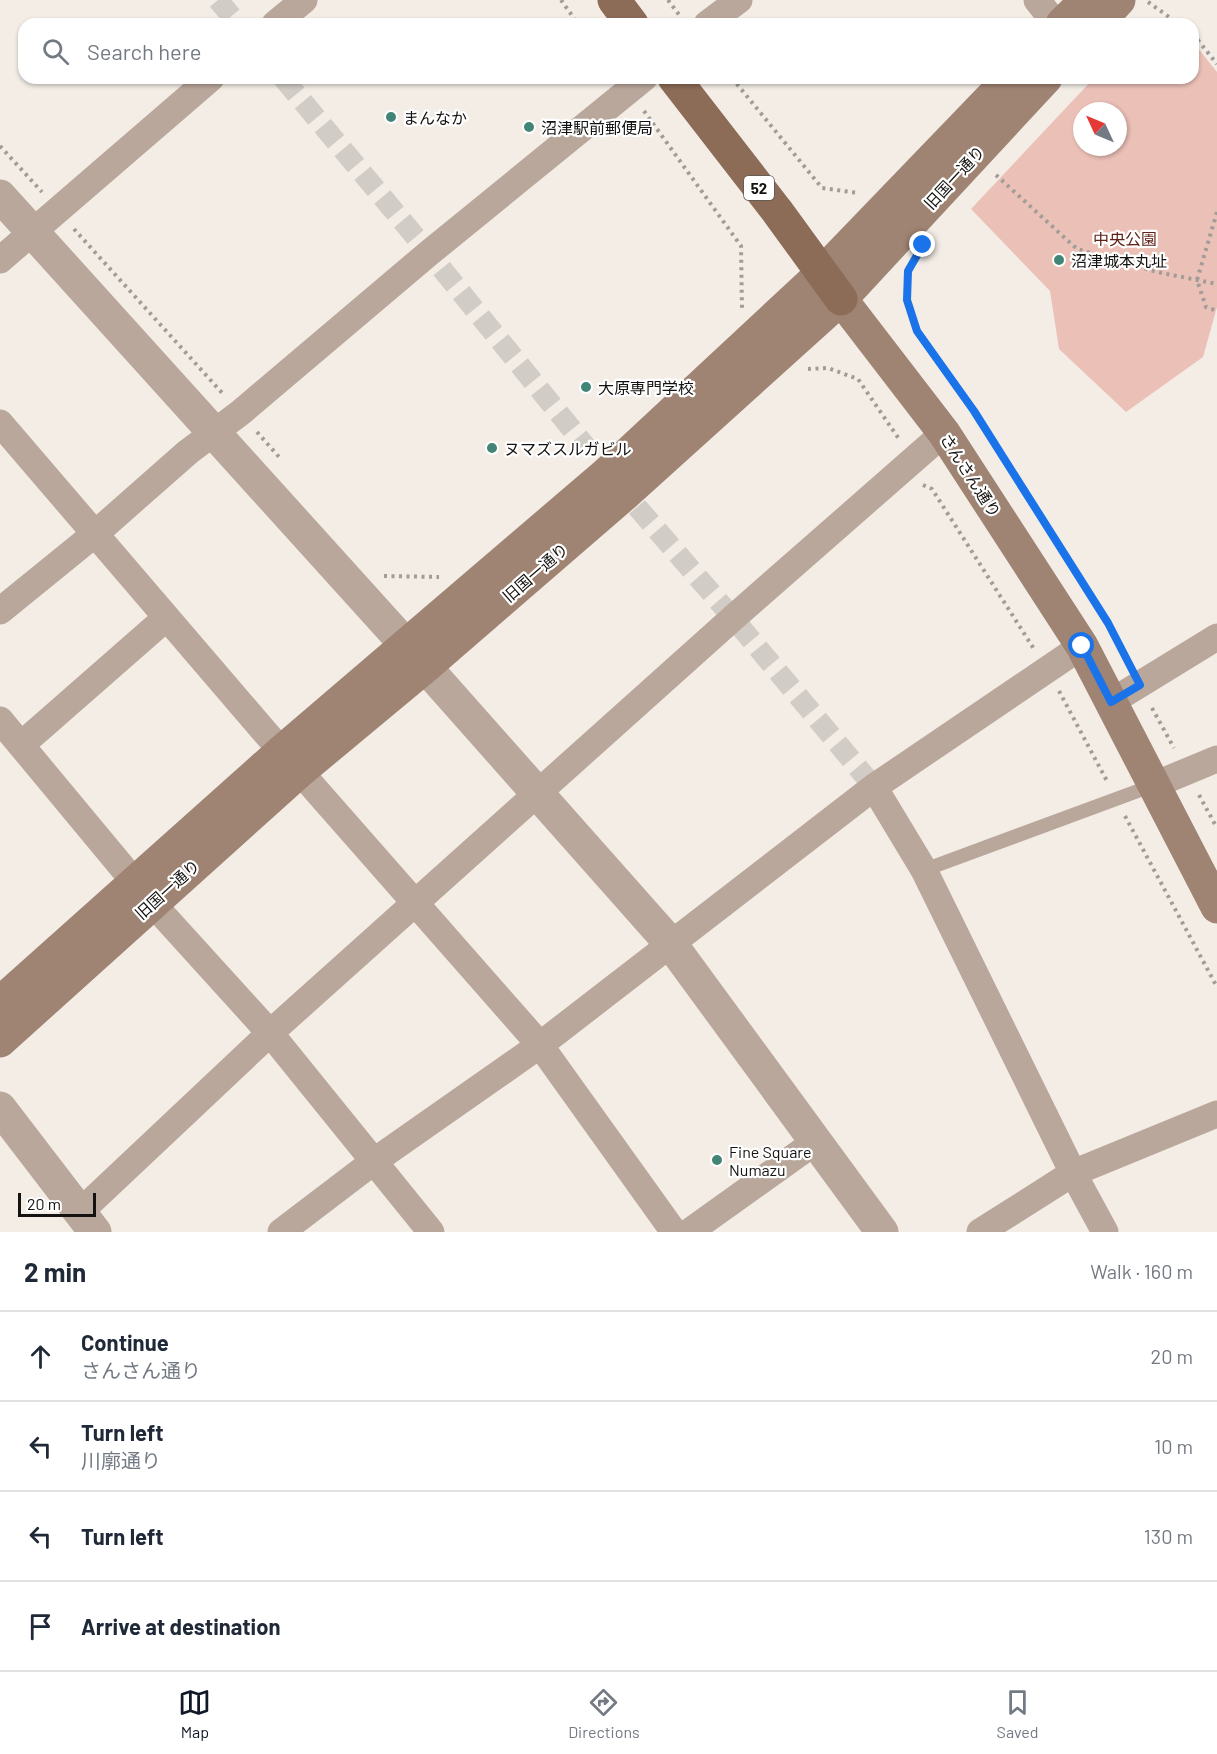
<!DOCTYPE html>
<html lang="en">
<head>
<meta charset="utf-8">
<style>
  :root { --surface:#fff; --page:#f2f2f3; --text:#1f2937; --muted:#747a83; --line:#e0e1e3; --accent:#111827 }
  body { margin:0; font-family:Barlow,"Noto Sans JP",sans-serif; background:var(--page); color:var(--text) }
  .compass { position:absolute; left:1073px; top:102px; width:54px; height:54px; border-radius:50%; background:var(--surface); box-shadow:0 2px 4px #0004; rotate:314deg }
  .scale { position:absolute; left:18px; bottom:15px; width:78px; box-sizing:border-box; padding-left:6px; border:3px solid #151311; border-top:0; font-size:16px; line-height:21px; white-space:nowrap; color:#151311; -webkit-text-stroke:4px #fff; paint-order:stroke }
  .stop { position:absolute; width:18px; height:18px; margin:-14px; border:4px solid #1a73e8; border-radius:50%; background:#fff }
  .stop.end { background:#1a73e8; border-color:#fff; box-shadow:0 2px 6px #0008 }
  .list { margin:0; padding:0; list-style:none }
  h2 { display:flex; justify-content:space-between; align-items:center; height:78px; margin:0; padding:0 24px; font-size:26px }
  h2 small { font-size:20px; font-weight:400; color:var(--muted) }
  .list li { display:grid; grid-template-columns:39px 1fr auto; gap:18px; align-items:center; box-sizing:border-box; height:90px; padding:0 24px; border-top:2px solid var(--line) }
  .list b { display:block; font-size:22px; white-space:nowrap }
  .list p { margin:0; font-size:20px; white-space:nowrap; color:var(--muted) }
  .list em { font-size:20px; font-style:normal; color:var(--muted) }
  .icon { flex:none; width:33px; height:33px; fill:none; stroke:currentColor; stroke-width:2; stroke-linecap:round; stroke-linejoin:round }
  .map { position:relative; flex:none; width:1217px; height:1232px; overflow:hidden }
  .search { position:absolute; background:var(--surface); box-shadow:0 2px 4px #0004; left:18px; right:18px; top:18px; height:66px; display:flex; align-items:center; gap:15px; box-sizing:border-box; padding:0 21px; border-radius:18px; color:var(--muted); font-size:22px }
  .sheet { height:438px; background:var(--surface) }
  nav { display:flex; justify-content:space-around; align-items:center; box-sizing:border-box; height:84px; border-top:2px solid var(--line); background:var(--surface); font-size:16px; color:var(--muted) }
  nav a { display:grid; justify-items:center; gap:3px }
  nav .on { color:var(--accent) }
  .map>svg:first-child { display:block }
  .green { fill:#ebc0b7; fill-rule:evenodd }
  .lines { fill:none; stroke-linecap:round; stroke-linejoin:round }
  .pedestrian-tunnel { stroke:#d2ccc6; stroke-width:21; stroke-dasharray:21 10; stroke-linecap:butt }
  .path { stroke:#a19c97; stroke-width:4; stroke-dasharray:3 4.5; stroke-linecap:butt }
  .service { stroke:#baa79b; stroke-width:14 }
  .minor { stroke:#baa79b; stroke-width:27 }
  .tertiary { stroke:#baa79b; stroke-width:33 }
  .secondary { stroke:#a08473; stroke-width:33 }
  .primary { stroke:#8c6b57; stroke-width:33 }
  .route { stroke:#1a73e8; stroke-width:8 }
  .poi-dot { fill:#428576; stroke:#fff; stroke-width:2 }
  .labels { text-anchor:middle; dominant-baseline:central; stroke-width:4.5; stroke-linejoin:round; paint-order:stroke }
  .shield { fill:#fff; stroke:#5b5a58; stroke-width:1.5 }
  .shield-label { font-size:15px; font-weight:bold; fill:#151311 }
  .poi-label { font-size:16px; fill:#151311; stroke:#fff; text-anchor:start }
  .street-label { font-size:16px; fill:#151311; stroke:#fff }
  .park-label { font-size:16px; fill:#5f2318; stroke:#fff }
</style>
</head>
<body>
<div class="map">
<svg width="1217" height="1232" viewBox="0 0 1217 1232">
  <rect width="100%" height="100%" fill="#f3ede6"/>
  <path class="green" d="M 1193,42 L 1217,72 L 1217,307 L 1203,357 L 1126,412 L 1059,349 L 1050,291 L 971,209 L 1094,78 L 1193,78 ZM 1082,111 L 1118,111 L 1118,147 L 1082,147 Z"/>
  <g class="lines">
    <path class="pedestrian-tunnel" d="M 218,0 L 238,24
      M 283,78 L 429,253 L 587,448
      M 637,507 L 733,618 L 874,787"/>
    <path class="path" d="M 561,0 L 578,24
      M 668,0 L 680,16
      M 1148,2 L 1179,24
      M 1193,34 L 1217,64
      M 732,78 L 822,188 L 858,193
      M 644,111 L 741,246 L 742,309
      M 0,146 L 42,192
      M 996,175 L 1077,249 L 1157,272 L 1217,284
      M 1217,212 L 1197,280 L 1206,307 L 1217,311
      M 74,229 L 224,395
      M 909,270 L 907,300 L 917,331 L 974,411 L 1108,623 L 1128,661
      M 808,369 L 828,368 L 858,379 L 899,439
      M 257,432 L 280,458
      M 923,485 L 932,489 L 1034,649
      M 384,576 L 439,577
      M 1059,691 L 1108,783
      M 1152,708 L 1174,748
      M 1199,795 L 1217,828
      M 1125,816 L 1217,987"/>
    <path class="service" d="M 924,870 L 1154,785"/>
    <path class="minor" d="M 1037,0 L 1056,24
      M 275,24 L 304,0
      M 707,24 L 739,0
      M 0,260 L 211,78
      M 0,423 L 264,731 L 540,1045 L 674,1232
      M 0,611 L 96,533 L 188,452 L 240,413 L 429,253 L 644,78
      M 1111,702 L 1217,637
      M 0,720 L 152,903 L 270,1033 L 431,1232
      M 21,745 L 166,618
      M 1154,785 L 1217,759
      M 874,787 L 924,870 L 1073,1173 L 1105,1232
      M 80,1212 L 270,1033 L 733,618 L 944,433
      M 281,1232 L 373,1162 L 540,1045 L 874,787 L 1082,646
      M 689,1232 L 815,1142
      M 980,1232 L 1073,1173 L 1217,1114"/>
    <path class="tertiary" d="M 0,196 L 406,645 L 671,944 L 882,1232
      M 0,1108 L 95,1232"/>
    <path class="secondary" d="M 1062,24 L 1086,0
      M 1097,24 L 1119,0
      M 841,299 L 944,433 L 1082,646 L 1217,907
      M 0,1003 L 282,751 L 607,473 L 822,273 L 1010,78
      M 0,1041 L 300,771 L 425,667 L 625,494 L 841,299 L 1046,78"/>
    <path class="primary" d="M 614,0 L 632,24
      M 674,78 L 777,211 L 841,299"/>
  </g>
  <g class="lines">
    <path class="route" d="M 923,245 L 908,271 L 907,300 L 917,331 L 974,411 L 1108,623 L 1140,685 L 1111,702 L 1082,646"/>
  </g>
  <g class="poi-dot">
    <circle cx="391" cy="117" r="6"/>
    <circle cx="529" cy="127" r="6"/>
    <circle cx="1059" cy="260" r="6"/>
    <circle cx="586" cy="387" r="6"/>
    <circle cx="492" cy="448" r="6"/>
    <circle cx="717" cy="1160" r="6"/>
  </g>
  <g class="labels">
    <rect class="shield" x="744" y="176" width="30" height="24" rx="4.5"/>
    <g class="shield-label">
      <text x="759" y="188">52</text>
    </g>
    <g class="poi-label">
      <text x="403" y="117">まんなか</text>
      <text x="541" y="127">沼津駅前郵便局</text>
      <text x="1071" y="260">沼津城本丸址</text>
      <text x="598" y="387">大原専門学校</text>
      <text x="504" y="448">ヌマズスルガビル</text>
      <text x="729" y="1151">Fine Square<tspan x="729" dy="18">Numazu</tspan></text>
    </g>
    <g class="street-label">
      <text transform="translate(954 177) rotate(-47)">旧国一通り</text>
      <text transform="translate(971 475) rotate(57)">さんさん通り</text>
      <text transform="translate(535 572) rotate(-41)">旧国一通り</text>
      <text transform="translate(167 889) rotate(-42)">旧国一通り</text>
    </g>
    <g class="park-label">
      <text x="1125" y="238">中央公園</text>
    </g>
  </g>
</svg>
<svg class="compass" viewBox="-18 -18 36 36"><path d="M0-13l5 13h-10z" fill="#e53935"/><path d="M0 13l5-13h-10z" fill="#747a83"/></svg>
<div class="scale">20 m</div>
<div class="stop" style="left:1082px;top:646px"></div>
<div class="stop end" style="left:923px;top:245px"></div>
<div class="search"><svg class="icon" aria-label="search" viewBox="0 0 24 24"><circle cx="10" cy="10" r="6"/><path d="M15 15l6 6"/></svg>Search here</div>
</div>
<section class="sheet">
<h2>2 min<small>Walk · 160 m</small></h2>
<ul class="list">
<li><svg class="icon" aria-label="ahead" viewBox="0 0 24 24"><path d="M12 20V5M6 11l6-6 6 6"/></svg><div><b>Continue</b><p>さんさん通り</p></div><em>20 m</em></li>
<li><svg class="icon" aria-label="left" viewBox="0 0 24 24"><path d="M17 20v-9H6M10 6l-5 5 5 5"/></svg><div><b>Turn left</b><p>川廓通り</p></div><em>10 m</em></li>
<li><svg class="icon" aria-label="left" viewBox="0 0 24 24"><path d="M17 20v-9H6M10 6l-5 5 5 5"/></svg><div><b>Turn left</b></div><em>130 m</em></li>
<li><svg class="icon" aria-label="arrive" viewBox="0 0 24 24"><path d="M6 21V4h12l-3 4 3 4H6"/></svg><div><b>Arrive at destination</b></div></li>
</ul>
</section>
<nav>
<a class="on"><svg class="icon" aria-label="map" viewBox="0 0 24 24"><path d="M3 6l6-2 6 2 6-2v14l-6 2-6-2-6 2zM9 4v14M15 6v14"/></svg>Map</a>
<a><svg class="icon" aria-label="directions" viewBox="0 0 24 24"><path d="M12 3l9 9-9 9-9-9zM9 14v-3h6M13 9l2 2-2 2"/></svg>Directions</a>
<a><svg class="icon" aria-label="saved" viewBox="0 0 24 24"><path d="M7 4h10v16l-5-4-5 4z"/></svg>Saved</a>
</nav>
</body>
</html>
